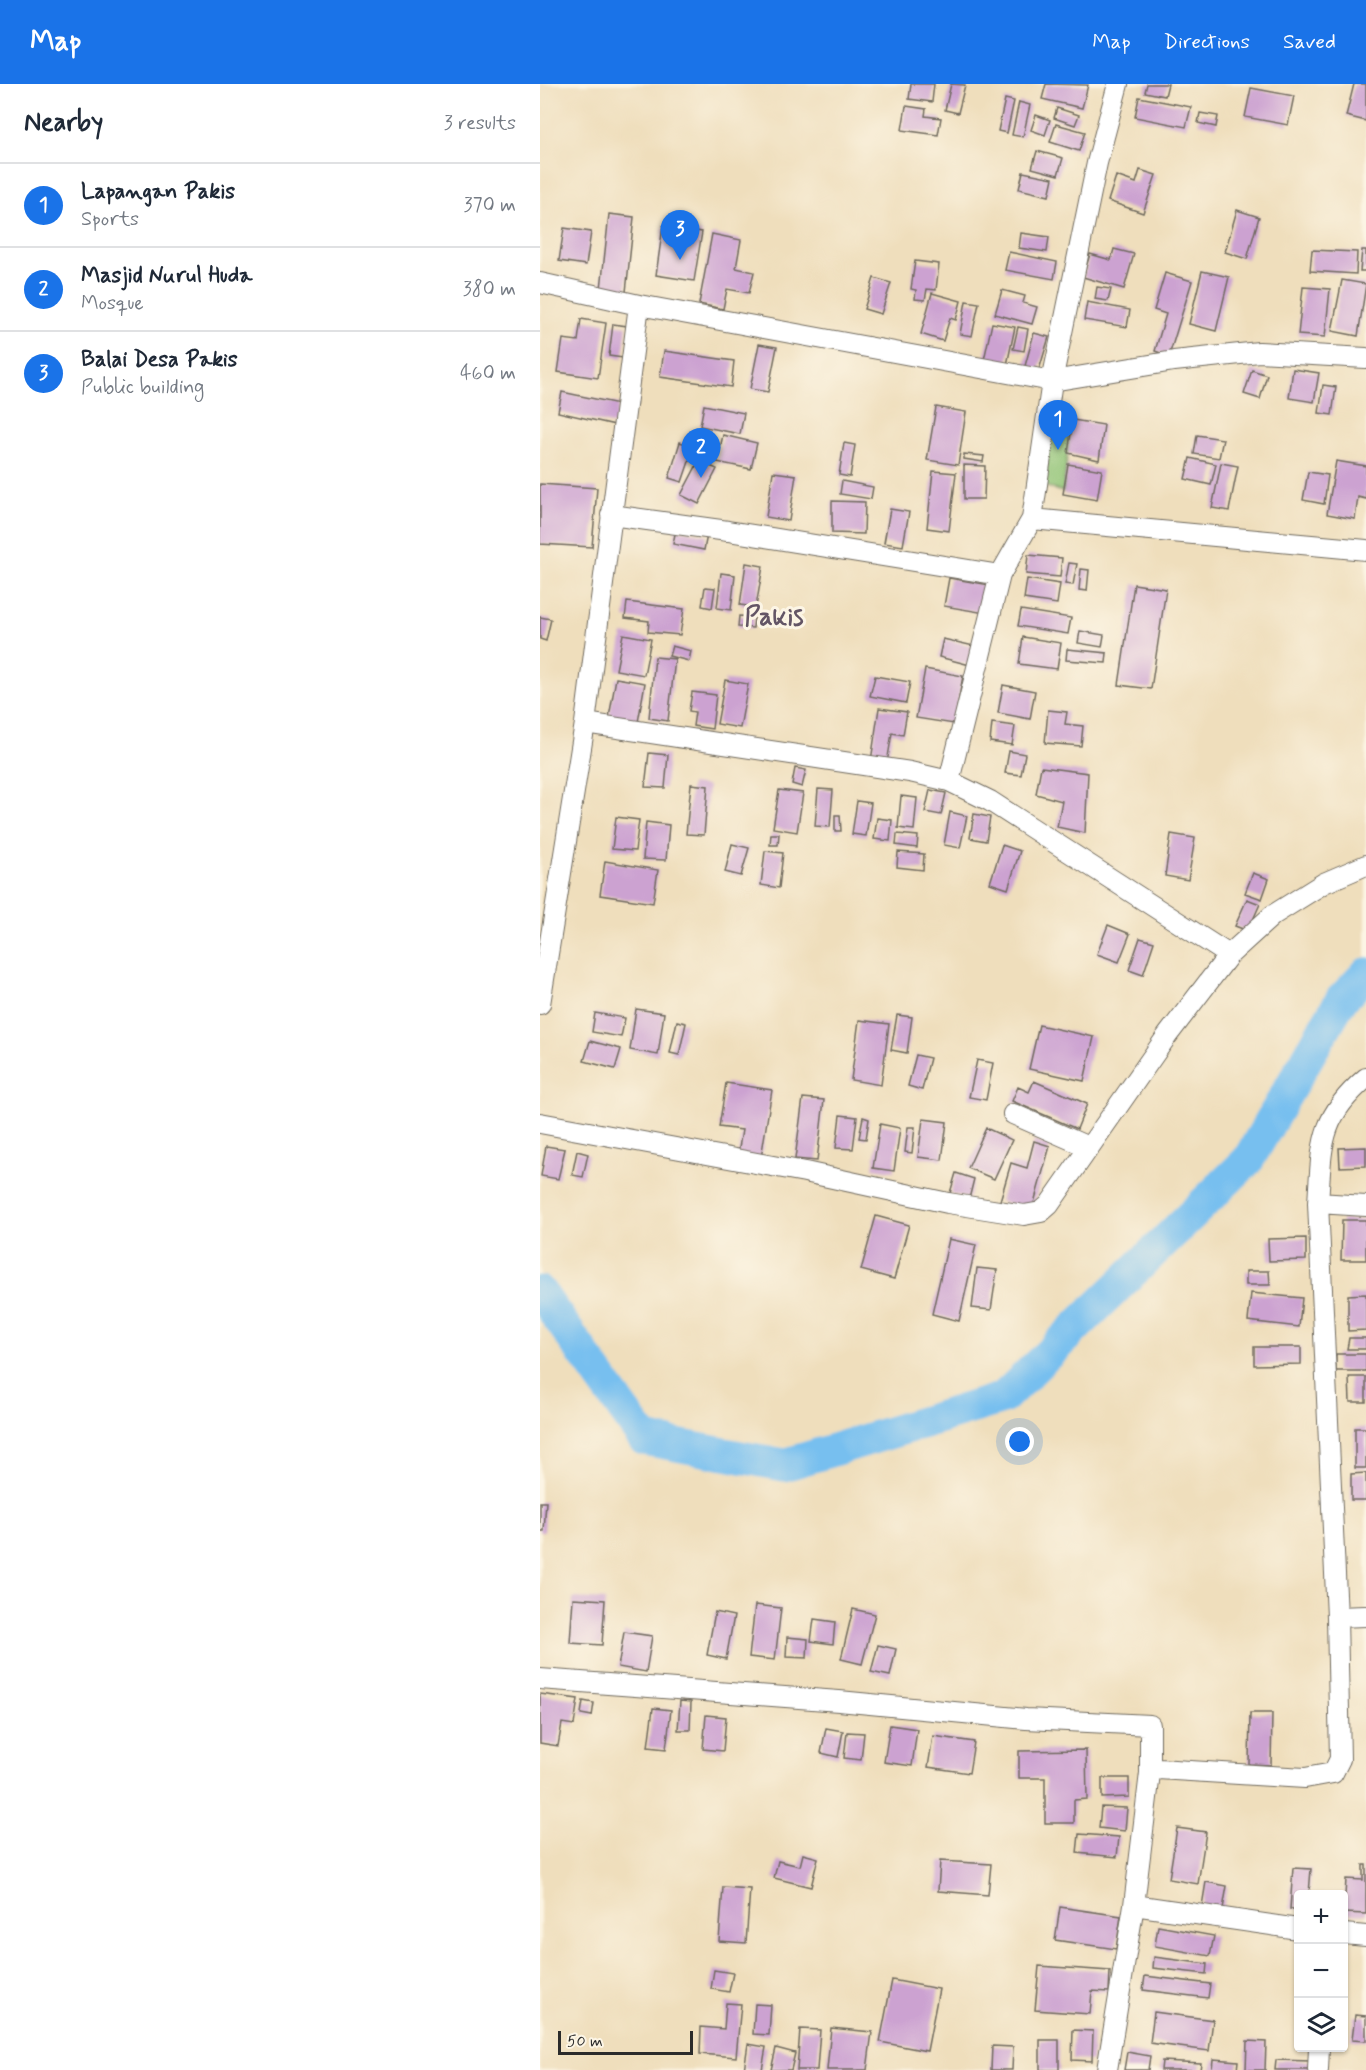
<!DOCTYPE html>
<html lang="en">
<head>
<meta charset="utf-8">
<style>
  :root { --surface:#fff; --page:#f6f6f7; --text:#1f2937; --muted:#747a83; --line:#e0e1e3; --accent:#1a73e8 }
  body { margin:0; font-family:Mynerve,sans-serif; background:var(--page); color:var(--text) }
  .controls { position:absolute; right:18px; bottom:18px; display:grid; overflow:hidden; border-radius:6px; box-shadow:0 2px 4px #0004 }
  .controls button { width:54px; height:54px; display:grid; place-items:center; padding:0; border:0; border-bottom:2px solid var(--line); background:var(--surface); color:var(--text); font:30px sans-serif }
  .scale { position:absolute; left:18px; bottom:15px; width:135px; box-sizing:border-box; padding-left:6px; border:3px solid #2b2b2b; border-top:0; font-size:16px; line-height:21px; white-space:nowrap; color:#2b2b2b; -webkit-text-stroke:4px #fcf5e5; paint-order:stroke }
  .you { position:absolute; left:480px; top:1358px; width:21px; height:21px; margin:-15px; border:4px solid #fff; border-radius:50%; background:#1a73e8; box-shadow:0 0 0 9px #1a73e833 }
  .badge { display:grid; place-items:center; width:39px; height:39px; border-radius:50%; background:var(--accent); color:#fff; font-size:20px; font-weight:700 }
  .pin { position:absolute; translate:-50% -50px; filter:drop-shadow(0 2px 3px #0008) }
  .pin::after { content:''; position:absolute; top:32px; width:21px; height:18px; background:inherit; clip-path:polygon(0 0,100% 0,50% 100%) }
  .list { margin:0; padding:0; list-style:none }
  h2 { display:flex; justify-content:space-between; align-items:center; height:78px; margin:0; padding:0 24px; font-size:26px }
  h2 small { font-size:20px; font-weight:400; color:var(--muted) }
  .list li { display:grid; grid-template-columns:39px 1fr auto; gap:18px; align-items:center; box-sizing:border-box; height:84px; padding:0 24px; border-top:2px solid var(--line) }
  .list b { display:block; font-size:22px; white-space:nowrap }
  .list p { margin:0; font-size:20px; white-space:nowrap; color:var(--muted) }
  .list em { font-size:20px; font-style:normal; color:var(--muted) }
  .icon { flex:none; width:33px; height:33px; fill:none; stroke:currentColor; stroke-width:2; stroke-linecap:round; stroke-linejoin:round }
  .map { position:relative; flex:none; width:826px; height:1986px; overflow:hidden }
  header { display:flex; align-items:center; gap:36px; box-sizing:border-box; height:84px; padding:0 30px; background:var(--accent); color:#fff }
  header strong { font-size:28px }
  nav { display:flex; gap:33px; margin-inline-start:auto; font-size:21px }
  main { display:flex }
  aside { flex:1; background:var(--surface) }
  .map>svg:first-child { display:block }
  .green { fill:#8fc375; stroke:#5d7750; stroke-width:1.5 }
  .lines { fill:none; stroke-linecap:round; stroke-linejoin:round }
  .river { stroke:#77bfef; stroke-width:33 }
  .building { fill:#cca2d1 }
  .street-casing { stroke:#706a5e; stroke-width:22 }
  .street { stroke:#fff; stroke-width:20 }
  .labels { text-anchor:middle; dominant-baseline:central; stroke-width:6; stroke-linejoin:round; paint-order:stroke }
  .quarter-label { font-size:26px; font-weight:bold; fill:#635565; stroke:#fcf5e5 }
</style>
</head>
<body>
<header>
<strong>Map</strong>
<nav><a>Map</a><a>Directions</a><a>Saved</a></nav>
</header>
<main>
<aside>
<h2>Nearby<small>3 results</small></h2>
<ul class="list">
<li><span class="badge">1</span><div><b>Lapangan Pakis</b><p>Sports</p></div><em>370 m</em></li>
<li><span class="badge">2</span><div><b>Masjid Nurul Huda</b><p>Mosque</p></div><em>380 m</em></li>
<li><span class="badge">3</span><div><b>Balai Desa Pakis</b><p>Public building</p></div><em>460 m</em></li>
</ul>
</aside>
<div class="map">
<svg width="826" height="1986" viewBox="0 0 826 1986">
  <rect width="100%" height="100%" fill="#fcf5e5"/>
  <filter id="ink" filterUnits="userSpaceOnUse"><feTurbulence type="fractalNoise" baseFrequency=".0167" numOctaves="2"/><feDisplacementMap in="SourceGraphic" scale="12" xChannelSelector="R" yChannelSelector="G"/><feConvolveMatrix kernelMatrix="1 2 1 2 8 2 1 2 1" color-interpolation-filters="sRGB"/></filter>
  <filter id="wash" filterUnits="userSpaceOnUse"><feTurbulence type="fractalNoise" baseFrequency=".008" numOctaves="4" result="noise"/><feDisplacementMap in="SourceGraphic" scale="24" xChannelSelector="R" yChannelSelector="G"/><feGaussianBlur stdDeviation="1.35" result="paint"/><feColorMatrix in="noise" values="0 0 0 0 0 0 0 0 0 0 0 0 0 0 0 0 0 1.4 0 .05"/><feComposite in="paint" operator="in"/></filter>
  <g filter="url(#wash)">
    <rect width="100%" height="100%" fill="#efdebc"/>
    <path class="green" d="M 512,325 L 532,329 L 523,408 L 504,402 Z"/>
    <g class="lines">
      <path class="river" d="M 0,1208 L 104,1355 L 244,1381 L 463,1314 L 708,1076 L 801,916 L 826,890"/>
    </g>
    <g id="blocks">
      <path class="building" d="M 371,0 L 394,0 L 392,18 L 369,15 Z
        M 411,0 L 425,1 L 418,29 L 405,26 Z
        M 506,0 L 548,1 L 542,24 L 502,15 Z
        M 607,0 L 628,0 L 625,12 L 605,8 Z
        M 814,0 L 826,0 L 826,37 L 806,32 Z
        M 711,4 L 754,12 L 748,41 L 705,33 Z
        M 599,13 L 651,23 L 646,43 L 595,33 Z
        M 465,15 L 474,17 L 467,49 L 458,47 Z
        M 479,18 L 490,21 L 483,53 L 472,51 Z
        M 366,22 L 386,25 L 385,32 L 401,34 L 398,51 L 362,46 Z
        M 517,24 L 539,31 L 535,41 L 514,34 Z
        M 660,29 L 678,32 L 676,43 L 658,39 Z
        M 496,31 L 510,36 L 505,51 L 491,46 Z
        M 516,40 L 545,48 L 539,67 L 510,58 Z
        M 497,67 L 523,74 L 518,91 L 492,84 Z
        M 600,86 L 616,91 L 603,129 L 568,117 L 576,92 L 596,99 Z
        M 483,88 L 513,94 L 509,112 L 479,105 Z
        M 697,126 L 719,133 L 707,175 L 685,168 Z
        M 69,130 L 94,133 L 86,208 L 61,205 Z
        M 123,142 L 162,148 L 154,197 L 116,191 Z
        M 24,144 L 51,148 L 46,181 L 19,177 Z
        M 481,149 L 509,153 L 507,168 L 479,164 Z
        M 172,150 L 201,156 L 196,184 L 214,188 L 209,209 L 187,205 L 183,225 L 159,220 Z
        M 574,165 L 594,170 L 584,205 L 543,193 L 550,170 L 571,176 Z
        M 772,166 L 817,168 L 816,190 L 770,187 Z
        M 822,166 L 826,166 L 826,187 L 820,187 Z
        M 469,168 L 517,178 L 514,195 L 465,186 Z
        M 375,177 L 399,180 L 396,206 L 387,205 L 385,216 L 375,215 L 376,206 L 371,205 Z
        M 662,187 L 689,193 L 676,247 L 649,240 Z
        M 625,189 L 652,197 L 629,272 L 615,267 L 626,230 L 614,226 Z
        M 334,194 L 351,199 L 341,230 L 324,225 Z
        M 802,196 L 826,200 L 818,252 L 792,247 Z
        M 557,203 L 571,205 L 568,217 L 555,215 Z
        M 763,203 L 790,205 L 785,253 L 758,251 Z
        M 462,206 L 485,212 L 483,219 L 497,223 L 492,240 L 455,230 Z
        M 392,209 L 421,217 L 416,236 L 410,234 L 403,257 L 381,250 Z
        M 426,217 L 439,219 L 432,252 L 420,250 Z
        M 547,218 L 590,226 L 587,243 L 544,236 Z
        M 41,235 L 66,239 L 58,294 L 18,288 L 23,255 L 38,257 Z
        M 452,239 L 475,243 L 467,281 L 444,276 Z
        M 73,240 L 87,242 L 83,274 L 69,272 Z
        M 478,243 L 488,245 L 484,267 L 473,265 Z
        M 494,249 L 509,253 L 499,286 L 485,282 Z
        M 219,260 L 237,263 L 228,308 L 210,305 Z
        M 124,267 L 194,277 L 191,303 L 120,293 Z
        M 753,285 L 779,289 L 774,318 L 749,314 Z
        M 712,286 L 727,291 L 720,315 L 704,310 Z
        M 783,301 L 796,303 L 792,331 L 779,329 Z
        M 22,308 L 79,320 L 75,341 L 18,328 Z
        M 164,321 L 204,329 L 200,350 L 160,342 Z
        M 396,323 L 426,328 L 418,381 L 387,376 Z
        M 533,336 L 564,341 L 559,376 L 528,369 Z
        M 183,351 L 217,359 L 211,385 L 177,378 Z
        M 657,351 L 683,355 L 679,374 L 654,370 Z
        M 140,358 L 154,363 L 142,398 L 129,394 Z
        M 304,359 L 315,361 L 310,393 L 299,391 Z
        M 424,370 L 444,372 L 443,378 L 424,375 Z
        M 650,374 L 676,380 L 671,401 L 645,395 Z
        M 159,377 L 177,385 L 159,420 L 141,411 Z
        M 796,377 L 826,382 L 826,415 L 818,413 L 815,435 L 787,430 Z
        M 681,379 L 698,382 L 689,427 L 672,424 Z
        M 528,380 L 562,386 L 557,416 L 523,410 Z
        M 424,381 L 445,382 L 444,415 L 424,415 Z
        M 393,387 L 416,389 L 409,447 L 387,444 Z
        M 233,388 L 256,391 L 249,437 L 226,433 Z
        M 768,388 L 788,391 L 784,420 L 763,416 Z
        M 302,397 L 333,403 L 331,415 L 300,410 Z
        M 0,400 L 57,404 L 52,463 L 0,460 Z
        M 292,417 L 325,418 L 324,450 L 292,449 Z
        M 350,425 L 369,428 L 363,462 L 344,459 Z
        M 136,445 L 167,451 L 164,466 L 133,460 Z
        M 488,471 L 522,474 L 520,493 L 486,490 Z
        M 206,479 L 223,482 L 216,523 L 200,521 Z
        M 529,479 L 537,480 L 533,501 L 525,500 Z
        M 541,485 L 549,486 L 547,507 L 539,506 Z
        M 181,489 L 195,491 L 191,526 L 177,524 Z
        M 409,494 L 450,501 L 445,529 L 404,522 Z
        M 487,495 L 520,500 L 517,520 L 484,515 Z
        M 594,500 L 626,505 L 611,605 L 579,601 Z
        M 165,503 L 175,504 L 172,524 L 162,522 Z
        M 87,518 L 144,525 L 140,551 L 108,548 L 109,537 L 85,534 Z
        M 481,526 L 531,534 L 528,550 L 478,542 Z
        M 199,532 L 214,533 L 213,544 L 198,543 Z
        M 0,533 L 11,535 L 6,557 L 0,555 Z
        M 540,547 L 564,551 L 562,563 L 538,559 Z
        M 83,550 L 111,555 L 104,591 L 76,586 Z
        M 483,553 L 521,559 L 517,585 L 479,580 Z
        M 403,555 L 434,562 L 430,581 L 399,573 Z
        M 132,562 L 151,567 L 149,577 L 129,572 Z
        M 527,565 L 567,569 L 566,579 L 526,576 Z
        M 115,573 L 135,575 L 128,637 L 109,634 Z
        M 385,585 L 423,592 L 414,640 L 376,634 Z
        M 335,592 L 370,598 L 366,619 L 330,612 Z
        M 76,594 L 105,599 L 97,644 L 68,639 Z
        M 185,596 L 208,600 L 200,644 L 177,640 Z
        M 463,601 L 495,607 L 490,635 L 458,629 Z
        M 152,608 L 176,611 L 172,645 L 153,642 L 155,628 L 149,627 Z
        M 339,624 L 367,628 L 363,651 L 352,649 L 347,679 L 331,677 Z
        M 508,626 L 527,628 L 525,640 L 543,642 L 541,662 L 505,659 Z
        M 452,639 L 475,642 L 472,661 L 450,658 Z
        M 469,667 L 485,670 L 481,691 L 465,689 Z
        M 109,669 L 128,671 L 125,704 L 105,703 Z
        M 501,683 L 548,689 L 545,749 L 517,743 L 522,717 L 496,710 Z
        M 255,684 L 266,686 L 262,703 L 252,700 Z
        M 151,700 L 168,702 L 164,751 L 146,750 Z
        M 278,705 L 293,706 L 290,743 L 275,742 Z
        M 239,706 L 263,709 L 257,748 L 233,744 Z
        M 390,706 L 406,709 L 401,731 L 385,728 Z
        M 361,712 L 377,714 L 374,746 L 358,744 Z
        M 317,717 L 331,719 L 326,752 L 312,750 Z
        M 410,728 L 427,732 L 420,764 L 404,761 Z
        M 434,730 L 450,733 L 446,757 L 430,754 Z
        M 295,731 L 300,731 L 301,747 L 295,747 Z
        M 76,733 L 99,736 L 95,767 L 72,765 Z
        M 337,734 L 352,736 L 350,757 L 334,755 Z
        M 106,738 L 129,741 L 126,776 L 103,775 Z
        M 231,750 L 239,750 L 238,761 L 230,761 Z
        M 357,750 L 378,752 L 377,764 L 356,761 Z
        M 631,750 L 655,754 L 648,796 L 625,792 Z
        M 192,760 L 209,764 L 201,792 L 185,788 Z
        M 462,761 L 480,767 L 468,805 L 450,799 Z
        M 225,767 L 243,769 L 239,804 L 221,801 Z
        M 358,768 L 384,770 L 383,786 L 357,783 Z
        M 65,777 L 118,786 L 113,819 L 60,811 Z
        M 713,789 L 729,795 L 722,815 L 705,809 Z
        M 707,815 L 720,820 L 708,847 L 695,842 Z
        M 568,841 L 590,850 L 579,878 L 557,870 Z
        M 600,854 L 614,858 L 603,891 L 589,886 Z
        M 96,925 L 124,929 L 118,971 L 90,966 Z
        M 55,929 L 85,934 L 81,953 L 52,948 Z
        M 357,931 L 372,933 L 367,969 L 351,966 Z
        M 319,936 L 349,940 L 341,1001 L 311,996 Z
        M 137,937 L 146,939 L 139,971 L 130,969 Z
        M 499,941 L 554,953 L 544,997 L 489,985 Z
        M 50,957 L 81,965 L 75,985 L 44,977 Z
        M 376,971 L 390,974 L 382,1006 L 368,1002 Z
        M 437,976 L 453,979 L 446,1016 L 429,1013 Z
        M 494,997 L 547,1020 L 537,1045 L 472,1017 L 478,1003 L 489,1008 Z
        M 186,999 L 232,1006 L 221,1074 L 198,1070 L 202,1046 L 179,1043 Z
        M 263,1014 L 284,1016 L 277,1077 L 255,1075 Z
        M 300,1031 L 317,1033 L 313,1065 L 296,1064 Z
        M 323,1033 L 329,1035 L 326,1055 L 319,1054 Z
        M 383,1035 L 407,1038 L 402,1076 L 378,1073 Z
        M 340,1040 L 360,1044 L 354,1087 L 333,1084 Z
        M 368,1043 L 375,1043 L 372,1069 L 365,1068 Z
        M 446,1044 L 472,1056 L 454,1095 L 428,1084 Z
        M 494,1057 L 510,1062 L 492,1126 L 460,1117 L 471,1079 L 487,1084 Z
        M 6,1062 L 25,1065 L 18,1095 L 1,1092 Z
        M 826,1063 L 826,1082 L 800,1083 L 799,1064 Z
        M 37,1067 L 48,1070 L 43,1093 L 32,1091 Z
        M 416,1089 L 434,1095 L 429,1115 L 410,1109 Z
        M 336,1132 L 369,1141 L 354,1195 L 321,1186 Z
        M 802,1136 L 826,1136 L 826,1176 L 801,1176 Z
        M 766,1154 L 766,1176 L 729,1177 L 728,1155 Z
        M 409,1155 L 436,1161 L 419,1237 L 392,1230 Z
        M 437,1184 L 457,1186 L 451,1226 L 432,1224 Z
        M 706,1187 L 729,1187 L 730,1201 L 706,1201 Z
        M 711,1209 L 762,1214 L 759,1243 L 708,1237 Z
        M 826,1210 L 826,1246 L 808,1247 L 808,1211 Z
        M 809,1254 L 826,1254 L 826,1265 L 807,1265 Z
        M 714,1263 L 761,1263 L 761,1280 L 714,1281 Z
        M 796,1270 L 826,1270 L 826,1287 L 796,1287 Z
        M 809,1293 L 826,1293 L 826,1318 L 810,1318 Z
        M 815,1344 L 826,1344 L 826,1384 L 815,1384 Z
        M 826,1389 L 826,1416 L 811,1416 L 811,1390 Z
        M 0,1418 L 6,1418 L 4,1447 L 0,1447 Z
        M 33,1514 L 65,1516 L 62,1561 L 30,1559 Z
        M 215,1521 L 241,1524 L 235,1576 L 209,1573 Z
        M 313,1525 L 335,1530 L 322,1580 L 301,1575 Z
        M 175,1528 L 194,1532 L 186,1575 L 167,1571 Z
        M 274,1535 L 295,1538 L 293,1560 L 271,1557 Z
        M 84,1548 L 112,1552 L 106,1588 L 78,1583 Z
        M 247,1553 L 268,1555 L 267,1574 L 246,1573 Z
        M 338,1561 L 356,1565 L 350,1592 L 331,1588 Z
        M 0,1610 L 38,1615 L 34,1641 L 22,1639 L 18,1662 L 0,1659 Z
        M 43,1617 L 54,1619 L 52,1632 L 41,1630 Z
        M 140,1617 L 151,1618 L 150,1646 L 138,1646 Z
        M 113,1624 L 131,1626 L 126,1665 L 108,1663 Z
        M 710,1629 L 732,1629 L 731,1681 L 709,1680 Z
        M 166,1631 L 186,1633 L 183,1667 L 163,1665 Z
        M 350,1641 L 377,1645 L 372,1682 L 344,1678 Z
        M 286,1644 L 303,1647 L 298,1673 L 281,1669 Z
        M 307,1648 L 324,1649 L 321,1676 L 304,1674 Z
        M 393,1652 L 434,1658 L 429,1689 L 388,1683 Z
        M 546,1666 L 547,1715 L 534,1716 L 534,1739 L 505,1739 L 505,1694 L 479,1694 L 479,1667 Z
        M 562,1694 L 589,1694 L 589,1713 L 562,1714 Z
        M 561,1723 L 587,1724 L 585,1747 L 559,1744 Z
        M 637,1744 L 666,1748 L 658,1800 L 629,1795 Z
        M 539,1750 L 579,1753 L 577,1773 L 537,1769 Z
        M 263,1770 L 278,1774 L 271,1803 L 234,1794 L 238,1777 L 260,1782 Z
        M 400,1777 L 451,1780 L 448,1811 L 398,1807 Z
        M 823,1781 L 826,1781 L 826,1830 L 804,1829 L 806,1795 L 823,1796 Z
        M 753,1784 L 771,1785 L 769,1810 L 758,1810 L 758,1825 L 750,1825 Z
        M 666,1798 L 687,1802 L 683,1825 L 662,1822 Z
        M 183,1803 L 210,1805 L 206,1859 L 179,1857 Z
        M 520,1823 L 581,1832 L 576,1865 L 515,1856 Z
        M 618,1842 L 674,1852 L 670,1872 L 615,1862 Z
        M 614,1873 L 667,1880 L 666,1890 L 613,1884 Z
        M 499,1882 L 570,1887 L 569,1908 L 552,1907 L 550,1930 L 495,1926 Z
        M 174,1886 L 193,1889 L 189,1908 L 171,1905 Z
        M 605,1892 L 670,1900 L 668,1914 L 603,1906 Z
        M 352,1896 L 399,1905 L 387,1967 L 340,1958 Z
        M 186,1919 L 201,1920 L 196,1973 L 160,1970 L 161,1943 L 184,1945 Z
        M 215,1920 L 231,1921 L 229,1951 L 213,1950 Z
        M 614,1928 L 673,1936 L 669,1967 L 610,1959 Z
        M 815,1931 L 826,1932 L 826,1957 L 812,1956 Z
        M 291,1944 L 332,1948 L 327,1986 L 287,1986 Z
        M 260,1945 L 280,1946 L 277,1986 L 257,1986 Z
        M 533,1946 L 553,1947 L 552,1977 L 532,1976 Z
        M 500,1956 L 519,1956 L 519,1986 L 500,1986 Z
        M 707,1957 L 726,1958 L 725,1986 L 706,1986 Z
        M 208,1960 L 226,1963 L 222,1986 L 204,1986 Z
        M 452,1962 L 473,1963 L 472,1986 L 451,1986 Z
        M 236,1964 L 255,1969 L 251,1986 L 231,1986 Z
        M 587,1968 L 610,1972 L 608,1986 L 584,1986 Z
        M 673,1975 L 698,1977 L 697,1986 L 672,1986 Z
        M 736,1976 L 771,1977 L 770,1986 L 735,1986 Z
        M 622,1977 L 661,1979 L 660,1986 L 621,1986 Z"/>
    </g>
  </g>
  <g filter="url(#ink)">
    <use href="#blocks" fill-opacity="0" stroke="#706a5e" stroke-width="1.5"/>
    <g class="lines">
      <defs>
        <path id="street" d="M 0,199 L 99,221 L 512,297 L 634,277 L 719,268 L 826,274
          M 71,431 L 188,447 L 460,491
          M 492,435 L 826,466
          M 45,639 L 370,688 L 409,697 L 450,717 L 689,871
          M 409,697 L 460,491 L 492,435 L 512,297 L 557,79 L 578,0
          M 0,920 L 45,639 L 99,221
          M 473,1030 L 548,1063
          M 0,1039 L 265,1088 L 408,1119 L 484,1131 L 501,1128 L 509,1121 L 627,952 L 689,871 L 733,831 L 784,799 L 826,781
          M 778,1119 C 782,1061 779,1034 826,994
          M 826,1122 L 778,1119 L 797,1533 L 826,1532
          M 0,1595 L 299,1617 L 486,1635 L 610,1641 L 610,1689 L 594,1821 L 567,1986
          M 610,1689 L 618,1685 L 765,1694 L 793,1689 L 800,1675 L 797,1533
          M 594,1821 L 758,1845
          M 804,1850 L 826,1852
          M 778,1986 L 779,1964"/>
      </defs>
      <use href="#street" class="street-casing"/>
      <use href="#street" class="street"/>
    </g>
  </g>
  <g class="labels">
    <g class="quarter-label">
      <text x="234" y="534">Pakis</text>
    </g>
  </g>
</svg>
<div class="controls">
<button>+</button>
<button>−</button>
<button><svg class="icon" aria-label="layers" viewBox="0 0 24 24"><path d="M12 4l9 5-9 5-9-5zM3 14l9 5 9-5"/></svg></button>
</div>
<div class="scale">50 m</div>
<div class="you"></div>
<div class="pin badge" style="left:518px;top:366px">1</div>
<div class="pin badge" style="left:161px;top:394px">2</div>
<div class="pin badge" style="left:140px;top:176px">3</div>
</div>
</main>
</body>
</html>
